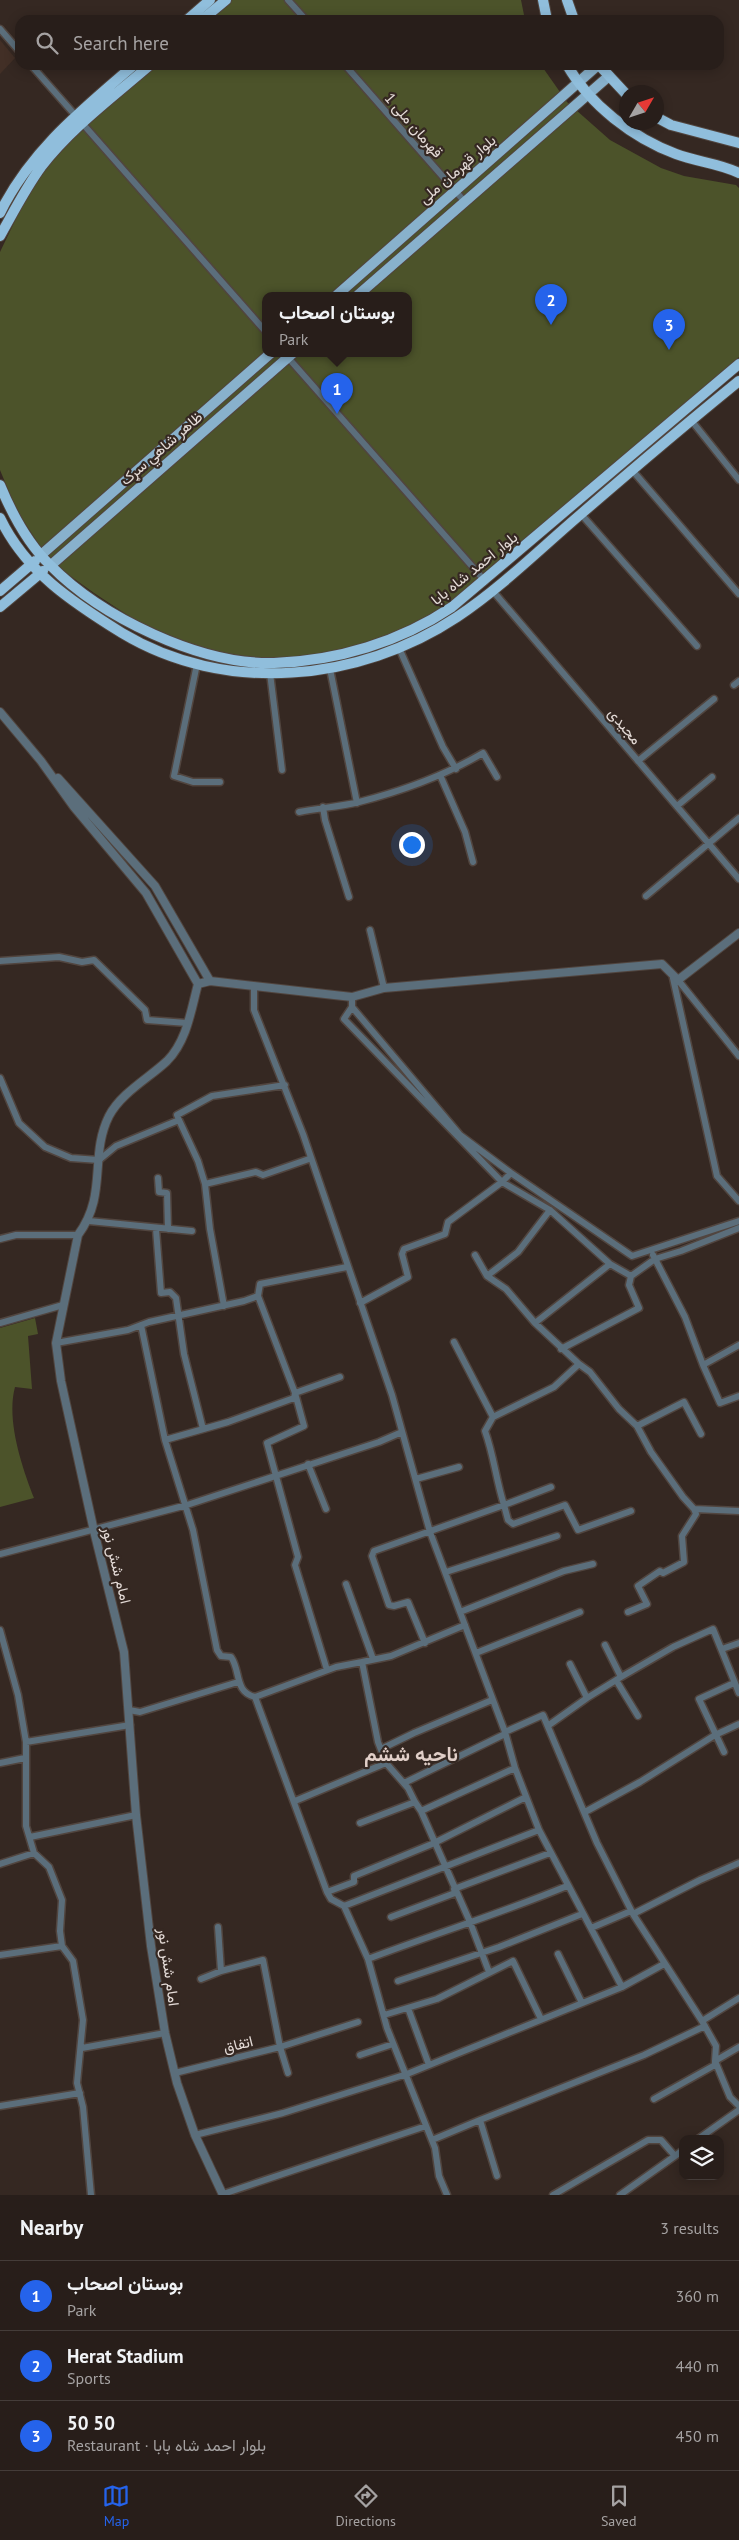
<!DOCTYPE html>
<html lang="en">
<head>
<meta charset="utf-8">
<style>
  :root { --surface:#281e1a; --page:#302723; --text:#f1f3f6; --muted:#a5a2a2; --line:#443c39; --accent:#2563eb }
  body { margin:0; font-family:"PT Sans",Vazirmatn,sans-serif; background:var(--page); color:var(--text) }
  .controls { position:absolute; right:15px; bottom:15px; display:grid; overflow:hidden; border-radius:10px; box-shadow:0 2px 12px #0003 }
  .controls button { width:45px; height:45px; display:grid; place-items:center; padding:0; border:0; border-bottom:1px solid var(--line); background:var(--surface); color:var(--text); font:25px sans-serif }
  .compass { position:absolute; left:619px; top:85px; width:45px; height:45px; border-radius:50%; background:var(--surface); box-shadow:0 2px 12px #0003; rotate:51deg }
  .you { position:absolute; left:411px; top:844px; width:18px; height:18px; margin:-12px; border:4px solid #fff; border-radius:50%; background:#1a73e8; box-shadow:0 0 0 8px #1a73e833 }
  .badge { display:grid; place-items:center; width:32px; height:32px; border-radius:50%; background:var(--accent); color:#fff; font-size:16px; font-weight:700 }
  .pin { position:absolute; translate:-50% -41px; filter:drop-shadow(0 1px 2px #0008) }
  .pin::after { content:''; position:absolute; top:26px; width:18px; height:15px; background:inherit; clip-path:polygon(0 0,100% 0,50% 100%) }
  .popup { position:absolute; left:262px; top:292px; width:150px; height:65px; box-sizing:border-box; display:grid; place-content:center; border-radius:10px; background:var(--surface); filter:drop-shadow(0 1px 4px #0005); font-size:16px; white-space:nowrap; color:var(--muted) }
  .popup b { font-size:19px; color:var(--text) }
  .popup::after { content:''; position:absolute; left:50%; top:100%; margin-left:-10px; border:10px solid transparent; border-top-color:var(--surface) }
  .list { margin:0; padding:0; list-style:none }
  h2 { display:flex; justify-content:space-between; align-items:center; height:65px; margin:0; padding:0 20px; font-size:21px }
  h2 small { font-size:16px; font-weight:400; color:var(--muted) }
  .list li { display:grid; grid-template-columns:32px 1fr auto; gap:15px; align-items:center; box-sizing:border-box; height:70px; padding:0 20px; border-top:1px solid var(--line) }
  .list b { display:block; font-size:19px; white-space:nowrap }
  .list p { margin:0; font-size:16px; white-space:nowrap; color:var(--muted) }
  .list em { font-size:16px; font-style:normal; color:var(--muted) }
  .icon { flex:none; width:28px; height:28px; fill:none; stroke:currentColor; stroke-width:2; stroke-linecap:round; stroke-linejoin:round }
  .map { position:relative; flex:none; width:739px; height:2195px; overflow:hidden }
  .search { position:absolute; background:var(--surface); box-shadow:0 2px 12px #0003; left:15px; right:15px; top:15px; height:55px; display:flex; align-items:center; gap:12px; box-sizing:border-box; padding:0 18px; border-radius:15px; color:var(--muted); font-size:19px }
  .sheet { height:275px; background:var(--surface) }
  nav { display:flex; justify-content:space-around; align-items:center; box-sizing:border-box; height:70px; border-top:1px solid var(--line); background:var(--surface); font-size:14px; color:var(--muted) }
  nav a { display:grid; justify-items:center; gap:2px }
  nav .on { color:var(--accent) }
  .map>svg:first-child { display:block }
  .built { fill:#422f26 }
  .green { fill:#4c532a; fill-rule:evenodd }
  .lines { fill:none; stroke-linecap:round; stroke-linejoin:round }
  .minor-casing { stroke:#51453f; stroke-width:9 }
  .tertiary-casing { stroke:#51453f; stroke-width:10 }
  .primary-casing { stroke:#51453f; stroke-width:12 }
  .trunk-casing { stroke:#51453f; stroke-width:12 }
  .minor { stroke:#5b6e7b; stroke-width:6 }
  .tertiary { stroke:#5b6e7b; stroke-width:8 }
  .primary { stroke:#88b1cc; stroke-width:10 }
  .trunk { stroke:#90bedc; stroke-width:10 }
  .labels { text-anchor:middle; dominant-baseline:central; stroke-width:4.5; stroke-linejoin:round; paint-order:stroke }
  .street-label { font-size:15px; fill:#e4dbd7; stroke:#352822 }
  .district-label { font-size:20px; font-weight:bold; fill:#e1cfc8; stroke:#352822 }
</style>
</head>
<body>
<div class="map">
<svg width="739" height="2195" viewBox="0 0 739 2195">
  <rect width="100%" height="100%" fill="#352822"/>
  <path class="built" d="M 0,40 L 15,58 L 0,74 Z"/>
  <path class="green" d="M 229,0 L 521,0 L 525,20 L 206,20 Z
    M 155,65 L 541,65 L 567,102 L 610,140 L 661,168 L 684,176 L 736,185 L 739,188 L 739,357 L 471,588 L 448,607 L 386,639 L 329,654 L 262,659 L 218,653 L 191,647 L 150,630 L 94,593 L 62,570 L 40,546 L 17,511 L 0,470 L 0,252 L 25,200 L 49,163 L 80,129 ZM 266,295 L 408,295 L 408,353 L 266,353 Z
    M 35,1318 L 38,1334 L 28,1336 L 32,1389 L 15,1387 C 6,1420 22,1467 34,1498 L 0,1507 L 0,1328 Z"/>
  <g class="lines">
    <defs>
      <path id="minor" d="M 288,0 L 306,20
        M 0,29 L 20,52
        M 31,65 L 266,332
        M 345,65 L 465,202
        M 284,353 L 485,581
        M 691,420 L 739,480
        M 632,470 L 739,594
        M 581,514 L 697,646
        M 492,590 L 739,879
        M 399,648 L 443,747 L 456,769
        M 197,664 L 174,776 L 193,782 L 220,782
        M 330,669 L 357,803
        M 270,673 L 282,770
        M 734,685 L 739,681
        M 638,761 L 714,699
        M 440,775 L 465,832 L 473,862
        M 677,806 L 712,777
        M 323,807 L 325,820 L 349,897
        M 299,812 C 318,808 339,807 359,802 C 402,791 444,776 483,753 L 497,777
        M 646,896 L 739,818
        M 370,930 L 384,988
        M 0,961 L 59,957 L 82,962 L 94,960 L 145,1010 L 147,1020 L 187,1023
        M 673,978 L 717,1176 L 739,1201
        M 678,980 L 739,1056
        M 254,986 L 254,1010 L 303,1134 L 392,1395 L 430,1532 L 505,1732 L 543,1715 L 597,1843 L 633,1914 L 702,2021 L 716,2046 L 715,2061 L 730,2097 L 739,2106
        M 352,997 L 352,1007 L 460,1135 L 511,1173 L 632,1256 L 739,1221
        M 352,1007 L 344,1019 L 502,1182 L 550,1210 L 610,1264 L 631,1276
        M 0,1078 L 19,1123 L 45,1147 L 71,1158 L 99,1160 L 116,1146 L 179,1120 L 177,1115 L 212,1096 L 285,1085
        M 179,1120 L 198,1161 L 205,1184 L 210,1229 L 224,1306
        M 158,1178 L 159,1192 L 167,1193 L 168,1229
        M 205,1184 L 256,1172 L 263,1175 L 309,1159
        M 89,1221 L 192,1231
        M 156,1229 L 161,1293 L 170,1292 L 176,1298 L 184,1354 L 203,1429
        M 0,1239 L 16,1235 L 78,1235
        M 475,1255 L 487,1276 L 506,1289 L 535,1323 L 610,1264
        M 653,1255 L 685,1317 L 703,1365
        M 487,1276 L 518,1252 L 550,1210
        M 258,1296 L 295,1393 L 304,1426 L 267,1443 L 298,1557 L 295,1565 L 327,1670
        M 360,1303 L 408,1277 L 402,1254 L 404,1249 L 445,1234 L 448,1222 L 502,1182 L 511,1173
        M 0,1323 L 63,1305
        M 535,1323 L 579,1364 L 554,1387 L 493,1417 L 485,1431 C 494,1456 496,1480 504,1505 L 551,1487
        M 141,1325 L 165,1440 L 193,1530 L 217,1650 L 221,1656 L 231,1657 C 241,1671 234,1692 255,1697 L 327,1892
        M 454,1342 L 493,1417
        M 56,1343 L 128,1330 L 149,1322 L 244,1301 L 258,1296 L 260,1284 L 347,1267
        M 739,1345 L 703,1365 L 720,1403 L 739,1396
        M 561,1349 L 639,1308 L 629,1285 L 631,1276 L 655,1259 L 681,1251 L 739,1228
        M 579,1364 L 590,1372 L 619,1409 L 637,1426 L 651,1452 L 683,1497 L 694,1509 L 696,1514 L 682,1536 L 684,1562 L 663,1573 L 660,1571 L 638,1586 L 647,1604 L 628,1612
        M 637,1426 L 684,1402 L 701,1434
        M 165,1440 L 228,1422 L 294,1398 L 295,1393 L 340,1377
        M 308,1464 L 326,1509
        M 416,1479 L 459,1467
        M 694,1509 L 739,1511
        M 0,1554 L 187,1505 L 379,1442 L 402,1432
        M 446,1572 L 557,1536
        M 346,1584 L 373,1659
        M 460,1612 L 564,1571 L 593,1564
        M 465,1625 L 391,1656 L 362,1662 L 378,1742 L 386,1763 L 408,1788 L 415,1802 L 421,1811 L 470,1922 L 489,1972
        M 0,1630 L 18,1695 L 26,1742 L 26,1826 L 34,1853 L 49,1867 L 62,1900 L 60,1931 L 62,1946 L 73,1961 L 83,2020 L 77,2083 L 83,2107 L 91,2195
        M 425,1643 L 408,1602 L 394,1606 L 389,1605 L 372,1556 L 374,1551 L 504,1505 L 508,1520 L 513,1524 L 565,1505 L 578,1530 L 631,1511
        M 722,1649 L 739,1643
        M 476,1653 L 580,1612
        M 621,1677 L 673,1647 L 713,1629 L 739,1693
        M 616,1680 L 638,1716
        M 255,1697 L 336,1667 L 362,1662
        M 587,1698 L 621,1677 L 605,1645
        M 129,1710 L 140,1712 L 238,1682
        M 549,1725 L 587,1698 L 570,1664
        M 505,1732 L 515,1768 L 539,1830 L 622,1987
        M 26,1742 L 130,1725
        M 381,1749 L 414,1733 L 492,1700
        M 724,1752 L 699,1699 L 734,1683
        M 0,1763 L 25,1758
        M 404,1783 L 505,1734
        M 295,1801 L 386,1763
        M 421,1811 L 515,1768
        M 585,1812 L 640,1782 L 715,1735 L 739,1724
        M 360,1823 L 415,1802
        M 30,1837 L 136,1815
        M 0,1864 L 34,1853
        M 344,1906 L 539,1830
        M 633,1914 L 700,1880 L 739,1863
        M 391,1917 L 455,1893 L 454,1889 L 550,1853
        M 218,1927 L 221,1971
        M 591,1928 L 631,1911
        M 558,1954 L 582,2003
        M 0,1955 L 62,1946
        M 368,1959 C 434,1934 502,1913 567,1886
        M 201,1979 L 221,1971 L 263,1960 L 280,2047 L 358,2022
        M 398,1981 L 499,1947 L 582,1914
        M 408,2008 L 429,2065
        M 384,2015 L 437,1999 L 513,1961 L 541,2019
        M 702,2021 L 739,1998
        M 82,2048 L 165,2033
        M 360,2055 L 393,2044
        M 175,2073 L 280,2047 L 288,2073
        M 654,2099 L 715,2065 L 715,2061 L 739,2047
        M 0,2106 L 80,2093
        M 480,2120 L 644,2055 L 705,2026
        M 195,2135 L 283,2113 L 407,2074 L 622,1987 L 664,1964
        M 698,2139 L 739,2110
        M 432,2140 L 480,2120 L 497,2176
        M 223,2194 L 426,2126
        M 447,2195 L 439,2176 L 435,2148 L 387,2028 L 368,1959 L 344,1906 L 331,1899 L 327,1892 L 354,1882 L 354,1876 L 432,1844 L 526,1797
        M 553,2195 L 648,2140 L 661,2140 L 675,2156 L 683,2150
        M 620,2195 L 675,2156"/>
      <path id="tertiary" d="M 0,712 L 41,761 L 74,807 L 146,893 L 198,984
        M 58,778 L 155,886 L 210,981
        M 223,2195 L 195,2135 L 177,2083 L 165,2033 L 151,1946 L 136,1815 L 124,1652 L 94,1531 L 61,1381 L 56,1343 L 78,1235 C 108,1195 89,1156 109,1116 C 121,1093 149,1078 167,1061 C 187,1041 191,1010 198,984 L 210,981 L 352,997 L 384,988 L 662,964 L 678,980 L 739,933"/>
      <path id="primary" d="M 337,295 L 598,65
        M 358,295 L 609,76
        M 41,555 L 271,353
        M 50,566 L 293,353"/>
      <path id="trunk" d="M 543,0 L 547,20
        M 567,0 L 574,20
        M 187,20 L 210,0
        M 202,20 L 226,0
        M 567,65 C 590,105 633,138 676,154 C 697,162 719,163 739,173
        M 599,65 L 626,94
        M 656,117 L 671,125 L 739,143
        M 0,213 C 31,150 83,109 134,65
        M 0,236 C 13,213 25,189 41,167 C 71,128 113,97 150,65
        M 0,485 C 12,514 27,543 50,565 C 101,617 200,665 274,663 C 337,661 400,642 452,607 L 739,364
        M 0,518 C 26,572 72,602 122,633 C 225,695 359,682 457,617 C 502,587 541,548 581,514 C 633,469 686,424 739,381
        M 0,591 L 35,561
        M 0,607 L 43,571"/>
    </defs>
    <use href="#minor" class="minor-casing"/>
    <use href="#tertiary" class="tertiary-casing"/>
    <use href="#primary" class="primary-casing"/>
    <use href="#trunk" class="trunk-casing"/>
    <use href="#minor" class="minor"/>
    <use href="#tertiary" class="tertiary"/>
    <use href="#primary" class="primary"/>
    <use href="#trunk" class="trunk"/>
  </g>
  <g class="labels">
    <g class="street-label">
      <text transform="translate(414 125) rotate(49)">قهرمان ملی 1</text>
      <text transform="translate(457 169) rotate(-41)">بلوار قهرمان ملی</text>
      <text transform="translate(161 448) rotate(-41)">ظاهر شاهي سړک</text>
      <text transform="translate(474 568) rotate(-39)">بلوار احمد شاه بابا</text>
      <text transform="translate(625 726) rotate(50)">مجیدی</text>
      <text transform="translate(117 1565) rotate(76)">امام شش نور</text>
      <text transform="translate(169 1967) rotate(82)">امام شش نور</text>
      <text transform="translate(238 2044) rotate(-14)">اتفاق</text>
    </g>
    <g class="district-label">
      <text x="411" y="1754">ناحیه ششم</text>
    </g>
  </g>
</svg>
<div class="controls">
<button><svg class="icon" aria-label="layers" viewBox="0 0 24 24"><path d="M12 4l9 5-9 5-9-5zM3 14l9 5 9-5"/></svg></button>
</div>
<svg class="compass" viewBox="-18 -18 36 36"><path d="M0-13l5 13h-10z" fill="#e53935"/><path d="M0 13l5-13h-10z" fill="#a5a2a2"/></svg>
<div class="you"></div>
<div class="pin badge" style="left:337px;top:414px">1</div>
<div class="popup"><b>بوستان اصحاب</b>Park</div>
<div class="pin badge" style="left:551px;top:325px">2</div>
<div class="pin badge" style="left:669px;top:350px">3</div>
<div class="search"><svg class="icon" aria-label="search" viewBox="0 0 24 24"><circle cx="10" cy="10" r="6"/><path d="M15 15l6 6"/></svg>Search here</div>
</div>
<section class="sheet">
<h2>Nearby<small>3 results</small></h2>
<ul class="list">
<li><span class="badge">1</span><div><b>بوستان اصحاب</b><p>Park</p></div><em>360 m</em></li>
<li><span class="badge">2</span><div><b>Herat Stadium</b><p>Sports</p></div><em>440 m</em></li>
<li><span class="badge">3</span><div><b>50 50</b><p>Restaurant · بلوار احمد شاه بابا</p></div><em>450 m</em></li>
</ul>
</section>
<nav>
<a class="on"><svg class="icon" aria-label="map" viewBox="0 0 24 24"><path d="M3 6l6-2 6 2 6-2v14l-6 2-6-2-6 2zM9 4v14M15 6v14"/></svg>Map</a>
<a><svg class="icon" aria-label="directions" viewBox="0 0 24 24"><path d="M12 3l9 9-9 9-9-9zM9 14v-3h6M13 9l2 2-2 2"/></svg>Directions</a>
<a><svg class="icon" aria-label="saved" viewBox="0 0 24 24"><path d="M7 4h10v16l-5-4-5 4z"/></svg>Saved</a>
</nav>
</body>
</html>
